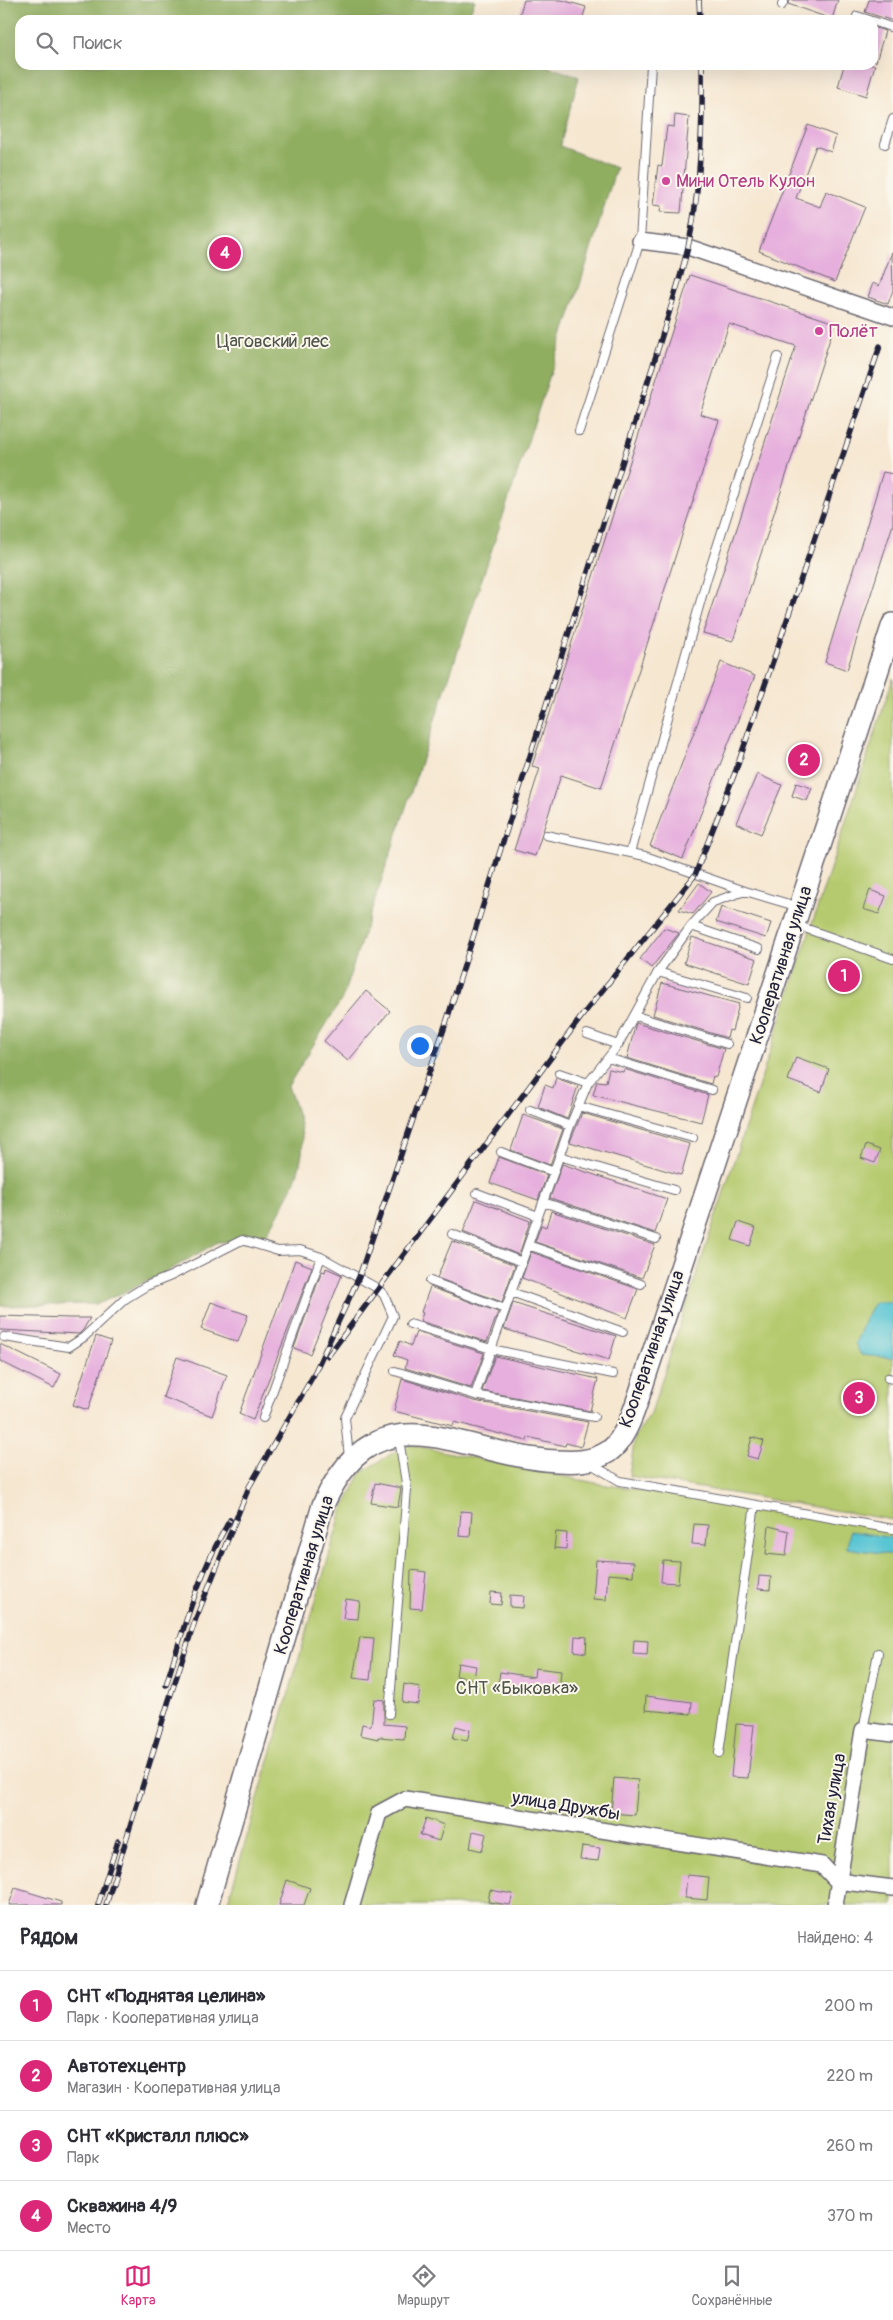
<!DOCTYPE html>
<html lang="ru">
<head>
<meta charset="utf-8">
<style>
  :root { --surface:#fff; --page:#f7f7f7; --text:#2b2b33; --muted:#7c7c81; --line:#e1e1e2; --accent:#db2777 }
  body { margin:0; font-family:Pangolin,sans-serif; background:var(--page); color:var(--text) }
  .you { position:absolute; left:419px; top:1045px; width:18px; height:18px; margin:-12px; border:4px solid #fff; border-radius:50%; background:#1a73e8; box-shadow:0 0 0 8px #1a73e833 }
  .badge { display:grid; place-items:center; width:32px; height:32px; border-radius:50%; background:var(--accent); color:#fff; font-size:16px; font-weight:700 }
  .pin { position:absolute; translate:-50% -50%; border:2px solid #fff; box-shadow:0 1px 5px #0006 }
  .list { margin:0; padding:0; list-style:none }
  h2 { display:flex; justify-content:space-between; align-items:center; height:65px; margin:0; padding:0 20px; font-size:21px }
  h2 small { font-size:16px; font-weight:400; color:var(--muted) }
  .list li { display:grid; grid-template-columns:32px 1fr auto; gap:15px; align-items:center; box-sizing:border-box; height:70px; padding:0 20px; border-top:1px solid var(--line) }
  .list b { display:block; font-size:19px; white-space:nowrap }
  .list p { margin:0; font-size:16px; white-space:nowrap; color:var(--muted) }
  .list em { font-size:16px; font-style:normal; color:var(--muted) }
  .icon { flex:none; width:28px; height:28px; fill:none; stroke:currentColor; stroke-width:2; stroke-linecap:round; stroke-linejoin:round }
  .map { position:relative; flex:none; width:893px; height:1905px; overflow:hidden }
  .search { position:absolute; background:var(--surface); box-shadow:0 5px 20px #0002; left:15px; right:15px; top:15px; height:55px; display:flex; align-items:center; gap:12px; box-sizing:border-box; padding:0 18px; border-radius:15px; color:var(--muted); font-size:19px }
  .sheet { height:345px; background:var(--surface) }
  nav { display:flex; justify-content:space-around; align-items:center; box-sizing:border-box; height:70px; border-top:1px solid var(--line); background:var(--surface); font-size:14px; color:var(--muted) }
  nav a { display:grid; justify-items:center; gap:2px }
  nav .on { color:var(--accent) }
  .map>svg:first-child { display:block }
  .green { fill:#b5ca6e; stroke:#6c7654 }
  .forest { fill:#90ae61; stroke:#59684e }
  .water { fill:#59c5d3; stroke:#3e7487 }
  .building { fill:#e6afdd }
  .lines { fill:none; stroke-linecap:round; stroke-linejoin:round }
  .service-casing { stroke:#6c6770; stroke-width:10 }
  .minor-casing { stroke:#6c6770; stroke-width:18 }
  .secondary-casing { stroke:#6c6770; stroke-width:24 }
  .service { stroke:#fff; stroke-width:8 }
  .minor { stroke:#fff; stroke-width:15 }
  .secondary { stroke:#fff; stroke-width:21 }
  .rail-casing { stroke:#22223b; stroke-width:5.5 }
  .rail { stroke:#fbf7ec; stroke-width:4; stroke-dasharray:11; stroke-linecap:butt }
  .hotel-dot { fill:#d1479c; stroke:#fbf7ec; stroke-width:2 }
  .labels { text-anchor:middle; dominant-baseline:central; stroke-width:4; stroke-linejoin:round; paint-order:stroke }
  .hotel-label { font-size:18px; fill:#b23c85; stroke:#fbf7ec; text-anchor:start }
  .park-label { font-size:18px; fill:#4e544a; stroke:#fbf7ec }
  .street-label { font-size:18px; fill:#22223b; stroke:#fbf7ec }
</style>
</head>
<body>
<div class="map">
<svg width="893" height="1905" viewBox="0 0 893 1905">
  <rect width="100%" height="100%" fill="#fbf7ec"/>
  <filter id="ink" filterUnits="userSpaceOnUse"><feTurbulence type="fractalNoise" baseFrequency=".02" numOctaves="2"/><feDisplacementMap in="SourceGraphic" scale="10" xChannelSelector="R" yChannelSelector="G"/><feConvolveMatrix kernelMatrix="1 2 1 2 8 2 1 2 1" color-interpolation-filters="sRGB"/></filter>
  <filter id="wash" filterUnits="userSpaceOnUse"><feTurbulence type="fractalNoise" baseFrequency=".0096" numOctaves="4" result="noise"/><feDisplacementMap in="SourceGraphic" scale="20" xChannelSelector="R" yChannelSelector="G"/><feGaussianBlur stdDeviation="1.12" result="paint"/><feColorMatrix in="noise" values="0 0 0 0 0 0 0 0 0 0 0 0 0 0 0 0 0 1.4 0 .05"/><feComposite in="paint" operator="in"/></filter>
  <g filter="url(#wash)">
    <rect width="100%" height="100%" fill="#f6e7d1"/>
    <path class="green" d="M 893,678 L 893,1520 L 629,1476 L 635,1437 L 651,1413 Z
      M 407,1444 L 600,1484 L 893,1527 L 893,1905 L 227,1905 L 341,1514 L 361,1473 Z"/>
    <path class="forest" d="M 0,0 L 475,0 L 467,20 L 20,20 L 20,65 L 544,65 L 579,77 L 560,146 L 616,168 L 581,282 L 342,999 L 288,1086 C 295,1107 305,1131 302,1153 C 298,1185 278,1214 263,1241 L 218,1242 L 161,1275 L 98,1304 L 0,1306 Z"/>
    <path class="water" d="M 875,1302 L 893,1302 L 893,1358 L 861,1355 L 855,1343 C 864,1327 863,1317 875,1302 Z
      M 850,1531 L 893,1538 L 893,1555 L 847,1548 Z"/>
    <g id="blocks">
      <path class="building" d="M 524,0 L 562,0 L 586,7 L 582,20 L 518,20 Z
        M 790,0 L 838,0 L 832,19 L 788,4 Z
        M 869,0 L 893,0 L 893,21 L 865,12 Z
        M 873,27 L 885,31 L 876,62 L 873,61 Z
        M 844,65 L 875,65 L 866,96 L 838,87 Z
        M 675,115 L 689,117 L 681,213 L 660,212 L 661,206 L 653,205 L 658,165 L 662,166 L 667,126 L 674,127 Z
        M 808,125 L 836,136 L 831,152 L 816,146 L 796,198 L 820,207 L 826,191 L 865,207 L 835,282 L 759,251 Z
        M 892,252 L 893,290 L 888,304 L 868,297 L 873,283 L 879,286 Z
        M 690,275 L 835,323 L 733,641 L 703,633 L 796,346 L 729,324 L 700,414 L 719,420 L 601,788 L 561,775 L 535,856 L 514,850 L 540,768 L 532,766 Z
        M 883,472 L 893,474 L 893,524 L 847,670 L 825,662 Z
        M 721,662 L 755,676 L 683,859 L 650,846 Z
        M 757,774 L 782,785 L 761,834 L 736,823 Z
        M 796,783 L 812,788 L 807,801 L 792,796 Z
        M 699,883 L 711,892 L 699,907 L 693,914 L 679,910 Z
        M 870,890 L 886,896 L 879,914 L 863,909 Z
        M 721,907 L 771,923 L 766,938 L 716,922 Z
        M 664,928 L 679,933 L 651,968 L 640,959 Z
        M 692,937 L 757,959 L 749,984 L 684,963 Z
        M 662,983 L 739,1004 L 732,1031 L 729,1030 L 727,1038 L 653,1015 Z
        M 366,991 L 390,1011 L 348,1061 L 324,1041 Z
        M 636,1023 L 724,1049 L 716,1077 L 713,1076 L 711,1084 L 627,1058 Z
        M 796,1057 L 829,1069 L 821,1092 L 788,1080 Z
        M 609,1069 L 623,1072 L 624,1069 L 708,1095 L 701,1122 L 593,1095 L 597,1081 L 606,1082 Z
        M 556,1078 L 578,1086 L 567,1119 L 538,1107 L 545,1085 L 553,1088 Z
        M 582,1113 L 690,1144 L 681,1175 L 570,1142 Z
        M 523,1115 L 563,1129 L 550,1165 L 511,1150 Z
        M 866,1145 L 880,1150 L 875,1163 L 861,1158 Z
        M 499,1157 L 547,1175 L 538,1200 L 490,1183 Z
        M 562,1164 L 667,1199 L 655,1233 L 550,1198 Z
        M 476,1200 L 530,1221 L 519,1255 L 463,1232 Z
        M 551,1211 L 655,1245 L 642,1278 L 535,1242 L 541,1225 L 546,1227 Z
        M 738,1222 L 756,1228 L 750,1246 L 732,1240 Z
        M 452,1241 L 515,1265 L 502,1302 L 437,1278 Z
        M 531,1252 L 638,1289 L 627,1318 L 522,1278 Z
        M 295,1260 L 312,1267 L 253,1420 L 239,1414 Z
        M 326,1268 L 342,1275 L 310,1354 L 294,1348 L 322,1271 L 325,1272 Z
        M 430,1287 L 498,1312 L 487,1342 L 420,1321 L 423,1313 L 421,1312 Z
        M 211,1302 L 248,1315 L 238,1342 L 201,1329 Z
        M 513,1303 L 616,1336 L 609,1360 L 504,1329 Z
        M 0,1316 L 71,1318 L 90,1318 L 83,1330 L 79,1334 L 0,1330 Z
        M 416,1332 L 484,1353 L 471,1388 L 405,1368 L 407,1360 L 394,1355 L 400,1341 L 411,1346 Z
        M 96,1336 L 111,1341 L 88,1410 L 73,1405 Z
        M 0,1344 L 61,1374 L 54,1388 L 0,1361 Z
        M 495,1356 L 598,1379 L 590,1411 L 482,1391 Z
        M 177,1357 L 227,1375 L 212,1416 L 163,1397 Z
        M 402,1379 L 474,1401 L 588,1422 L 581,1447 L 566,1443 L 565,1446 L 528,1437 L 527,1441 L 454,1422 L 453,1426 L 394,1411 Z
        M 752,1437 L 764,1441 L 758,1459 L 747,1456 Z
        M 375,1483 L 401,1488 L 398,1507 L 371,1503 Z
        M 461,1511 L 472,1512 L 470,1537 L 459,1536 Z
        M 694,1524 L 708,1525 L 706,1545 L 692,1544 Z
        M 769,1526 L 789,1531 L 786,1556 L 766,1554 Z
        M 556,1532 L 567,1533 L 566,1549 L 554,1548 Z
        M 596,1560 L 634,1562 L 633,1576 L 608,1574 L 606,1600 L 593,1599 Z
        M 663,1560 L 680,1561 L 678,1583 L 661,1582 Z
        M 411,1570 L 426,1572 L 422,1609 L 410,1608 Z
        M 759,1576 L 771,1577 L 770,1590 L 758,1589 Z
        M 491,1592 L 502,1593 L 501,1605 L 490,1604 Z
        M 510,1595 L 524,1596 L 523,1608 L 510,1607 Z
        M 346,1599 L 360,1601 L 358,1619 L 343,1618 Z
        M 575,1636 L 587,1637 L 586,1653 L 574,1651 Z
        M 360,1637 L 374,1638 L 370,1680 L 353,1678 Z
        M 634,1640 L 648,1641 L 647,1655 L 633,1654 Z
        M 458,1663 L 476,1666 L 474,1679 L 456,1676 Z
        M 535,1668 L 561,1671 L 560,1682 L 565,1682 L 564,1691 L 498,1685 L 500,1672 L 534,1677 Z
        M 404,1684 L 420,1687 L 418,1704 L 402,1702 Z
        M 646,1696 L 692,1702 L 691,1714 L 645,1710 Z
        M 374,1699 L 384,1700 L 384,1724 L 405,1726 L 404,1739 L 378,1737 L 378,1739 L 360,1735 L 362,1724 L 371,1726 Z
        M 736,1724 L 754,1725 L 748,1778 L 731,1777 Z
        M 456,1726 L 470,1730 L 467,1741 L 453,1738 Z
        M 614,1778 L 638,1780 L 635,1815 L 611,1813 Z
        M 426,1818 L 444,1825 L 439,1841 L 420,1835 Z
        M 473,1831 L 486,1834 L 482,1851 L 470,1848 Z
        M 582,1846 L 600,1848 L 598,1861 L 580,1859 Z
        M 687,1875 L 709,1877 L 707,1900 L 685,1898 Z
        M 287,1880 L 310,1888 L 304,1905 L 279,1905 Z
        M 15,1888 L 61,1902 L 61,1905 L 9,1905 Z
        M 490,1890 L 513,1894 L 510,1905 L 488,1902 Z"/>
    </g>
  </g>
  <g filter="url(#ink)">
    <use href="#blocks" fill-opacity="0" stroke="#6c6770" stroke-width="1"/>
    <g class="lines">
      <defs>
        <path id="service" d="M 782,5 L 784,0
          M 857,16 L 869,20
          M 873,21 L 893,28
          M 885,144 L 893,119
          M 579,431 L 640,241 L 651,65
          M 546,835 L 645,856 L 745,891 L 799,907
          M 630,853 L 707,578 L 778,357
          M 796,925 L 893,959
          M 691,926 L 759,949
          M 658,972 L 747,998
          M 636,1016 L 727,1044
          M 587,1034 L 618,1045
          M 608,1058 L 712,1090
          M 559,1073 L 588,1083
          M 578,1106 L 693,1138
          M 530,1110 L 570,1126
          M 501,1152 L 554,1172
          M 559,1156 L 674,1190
          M 477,1193 L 538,1216
          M 543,1202 L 656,1239
          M 452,1234 L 522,1262
          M 528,1245 L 641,1284
          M 430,1281 L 505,1309
          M 511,1292 L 623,1332
          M 410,1324 L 491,1349 L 613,1374
          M 4,1337 L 69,1347 L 84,1337 L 125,1299 L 146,1286 L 171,1276 L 242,1240 L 278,1251 L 300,1250 L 321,1257 L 377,1288 L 384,1295 L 393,1316 L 345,1418 L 349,1458
          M 395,1371 L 475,1395
          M 888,1378 L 893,1379
          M 594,1417 L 475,1395 L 570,1126 L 588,1083 L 618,1045 L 658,972 L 691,926 L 713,902 L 745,891
          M 263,1418 L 321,1257
          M 589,1463 L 620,1481 L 893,1529
          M 389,1714 L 407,1489 L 399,1439
          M 863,1730 L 878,1653
          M 719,1753 L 755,1505"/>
        <path id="minor" d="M 640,241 L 688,247 L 893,317
          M 352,1905 L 379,1813 L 405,1799 L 822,1865 L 837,1881 L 893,1888
          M 835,1905 L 863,1730 L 893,1734"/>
        <path id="secondary" d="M 207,1905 L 323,1505 C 378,1383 460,1456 557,1461 C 575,1462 592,1462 608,1452 C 629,1438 639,1394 647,1371 L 893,624"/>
      </defs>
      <use href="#service" class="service-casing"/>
      <use href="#minor" class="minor-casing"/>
      <use href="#secondary" class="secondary-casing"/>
      <use href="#service" class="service"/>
      <use href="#minor" class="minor"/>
      <use href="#secondary" class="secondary"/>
      <defs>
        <path id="rail" d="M 699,0 L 700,20
          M 328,1356 L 585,1012 L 695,875 L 736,770 L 880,346
          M 166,1685 C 183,1630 199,1571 230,1520
          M 98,1905 L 118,1841
          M 106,1905 L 169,1700 L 196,1618 L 249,1487 L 313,1376 L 359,1277 L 446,1023 L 658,349 C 668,315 680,281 688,247 C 701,188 703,125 702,65"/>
      </defs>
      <use href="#rail" class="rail-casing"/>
      <use href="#rail" class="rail"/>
    </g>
  </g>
  <g class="hotel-dot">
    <circle cx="666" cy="181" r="5"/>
    <circle cx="819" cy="331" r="5"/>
  </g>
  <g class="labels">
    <g class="hotel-label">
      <text x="676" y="181">Мини Отель Кулон</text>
      <text x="829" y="331">Полёт</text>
    </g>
    <g class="park-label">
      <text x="273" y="341">Цаговский лес</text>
      <text x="517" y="1688">СНТ «Быковка»</text>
    </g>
    <g class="street-label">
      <text transform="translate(781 965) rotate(-72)">Кооперативная улица</text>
      <text transform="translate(652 1349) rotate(-71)">Кооперативная улица</text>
      <text transform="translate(304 1575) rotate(-73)">Кооперативная улица</text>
      <text transform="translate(832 1799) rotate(-80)">Тихая улица</text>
      <text transform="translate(566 1806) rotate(9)">улица Дружбы</text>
    </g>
  </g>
</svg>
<div class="you"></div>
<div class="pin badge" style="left:844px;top:976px">1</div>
<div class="pin badge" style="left:804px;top:760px">2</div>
<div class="pin badge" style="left:859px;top:1398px">3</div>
<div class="pin badge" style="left:225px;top:253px">4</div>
<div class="search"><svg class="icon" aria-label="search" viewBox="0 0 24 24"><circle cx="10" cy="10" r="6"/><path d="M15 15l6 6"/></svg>Поиск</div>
</div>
<section class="sheet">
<h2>Рядом<small>Найдено: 4</small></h2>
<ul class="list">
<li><span class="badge">1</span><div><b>СНТ «Поднятая целина»</b><p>Парк · Кооперативная улица</p></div><em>200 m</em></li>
<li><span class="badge">2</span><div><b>Автотехцентр</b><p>Магазин · Кооперативная улица</p></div><em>220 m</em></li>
<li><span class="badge">3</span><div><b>СНТ «Кристалл плюс»</b><p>Парк</p></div><em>260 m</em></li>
<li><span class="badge">4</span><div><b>Скважина 4/9</b><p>Место</p></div><em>370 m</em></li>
</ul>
</section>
<nav>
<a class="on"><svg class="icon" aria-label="map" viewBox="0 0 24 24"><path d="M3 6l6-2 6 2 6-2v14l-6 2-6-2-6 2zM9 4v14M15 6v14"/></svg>Карта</a>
<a><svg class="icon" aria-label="directions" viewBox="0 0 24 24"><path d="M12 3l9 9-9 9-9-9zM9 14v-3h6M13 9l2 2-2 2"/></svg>Маршрут</a>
<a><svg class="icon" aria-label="saved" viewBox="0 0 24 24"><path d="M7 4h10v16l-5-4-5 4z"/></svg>Сохранённые</a>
</nav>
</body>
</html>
